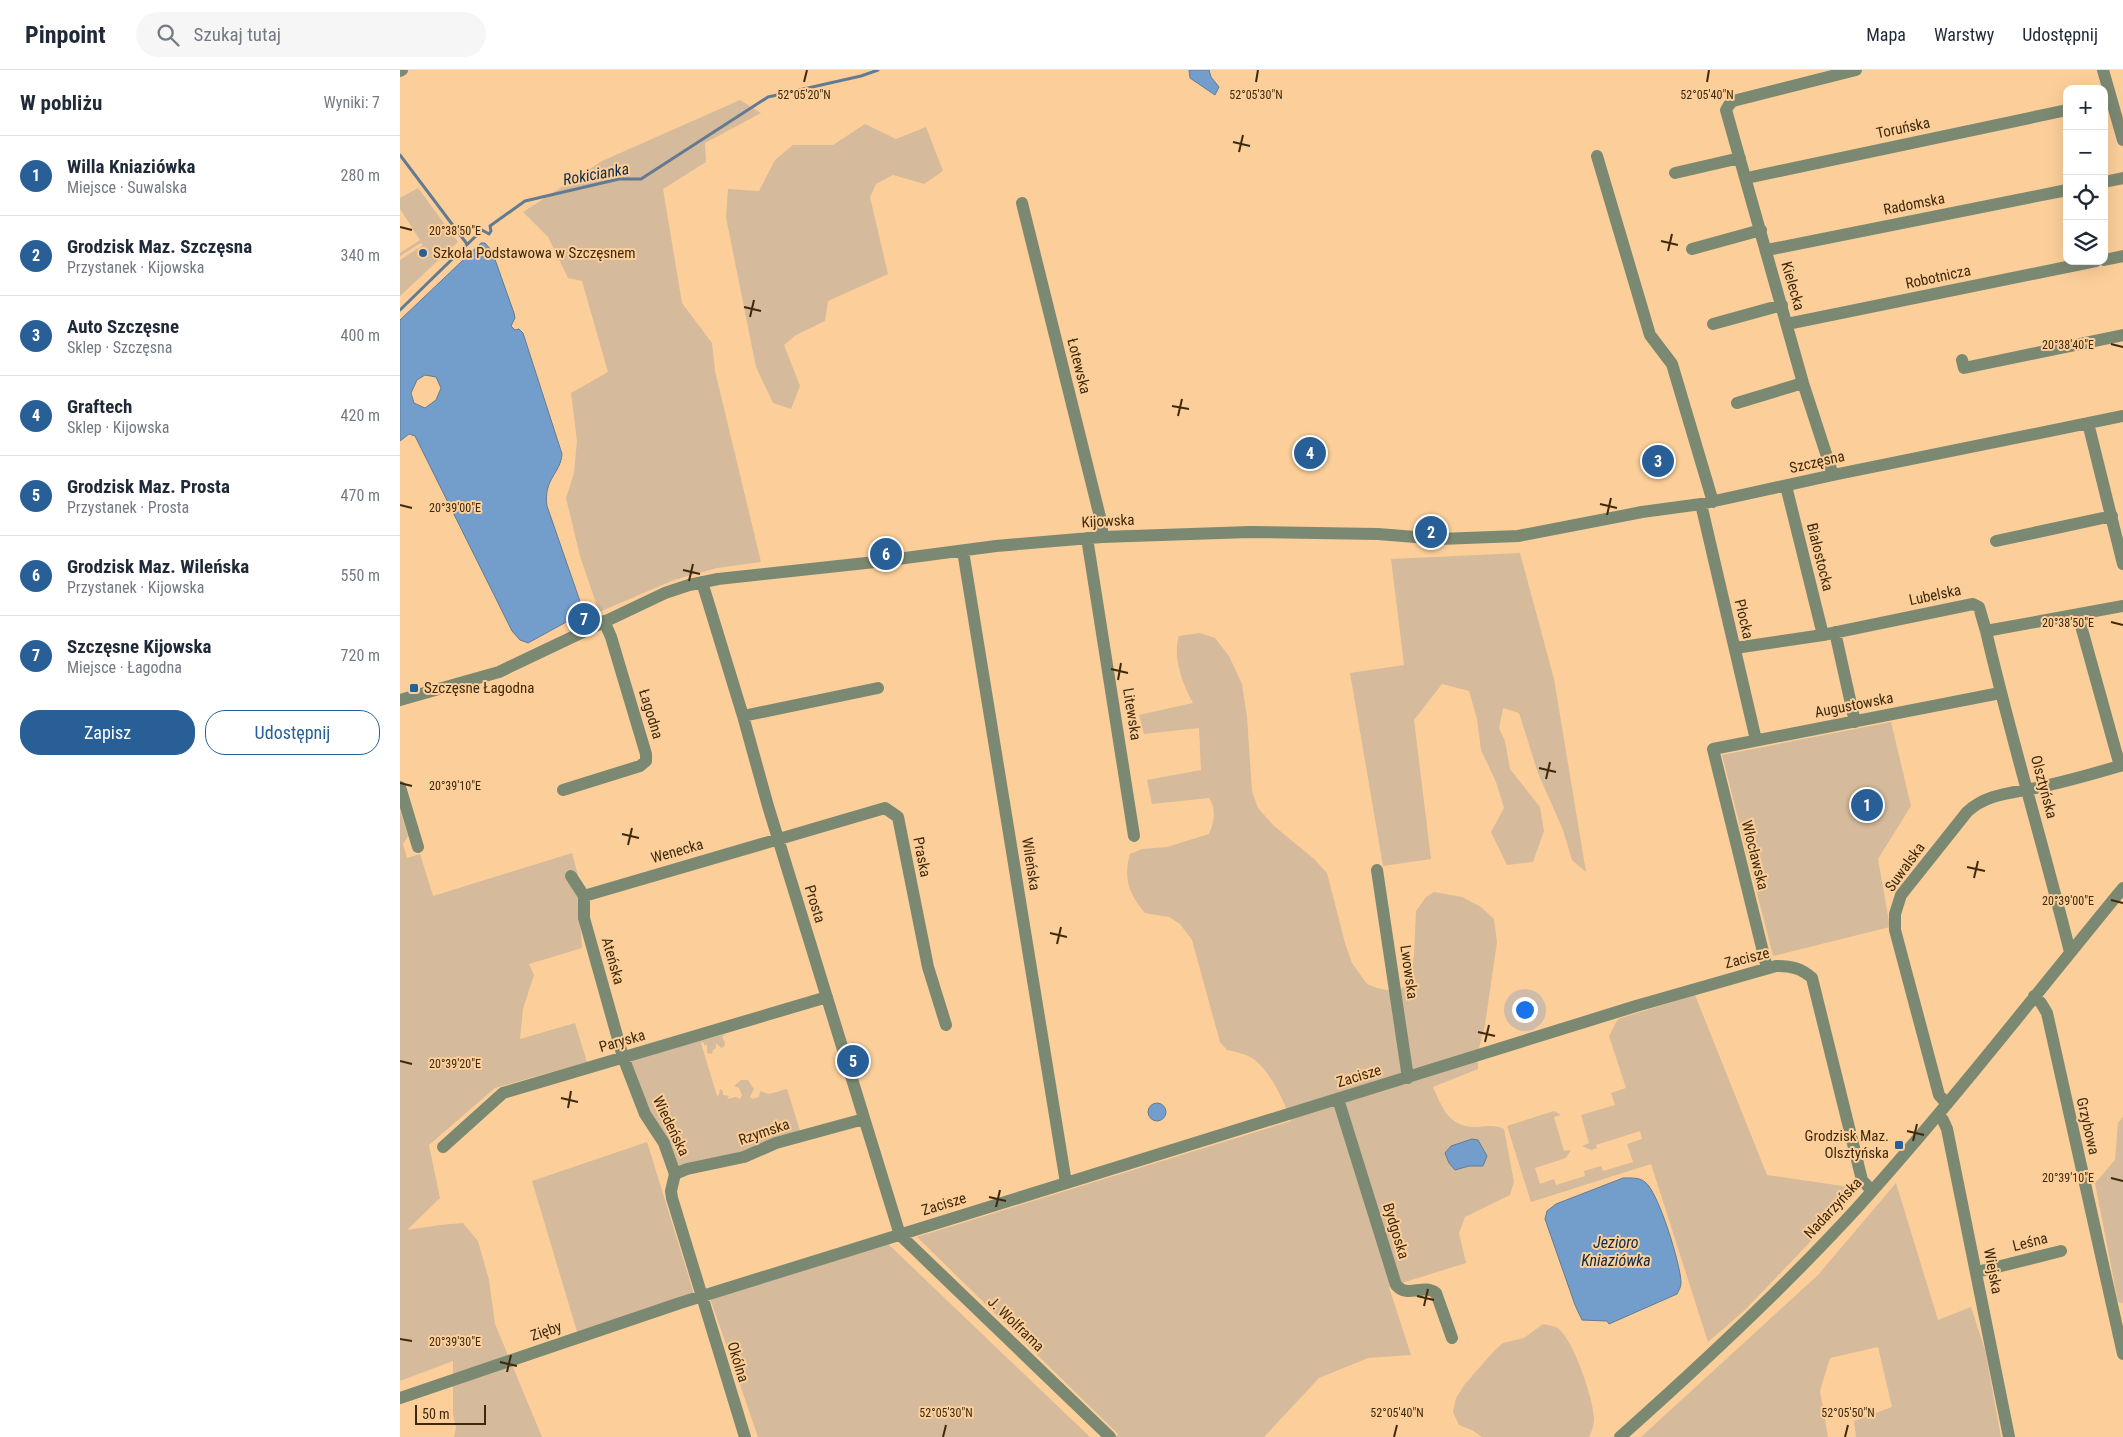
<!DOCTYPE html>
<html lang="pl">
<head>
<meta charset="utf-8">
<style>
  :root { --surface:#fff; --page:#f6f6f7; --text:#1f2937; --muted:#747a83; --line:#e0e1e3; --accent:#285f97 }
  body { margin:0; font-family:"Roboto Condensed",sans-serif; background:var(--page); color:var(--text) }
  .controls { position:absolute; right:15px; top:15px; display:grid; overflow:hidden; border-radius:10px; box-shadow:0 5px 20px #0002 }
  .controls button { width:45px; height:45px; display:grid; place-items:center; padding:0; border:0; border-bottom:1px solid var(--line); background:var(--surface); color:var(--text); font:25px sans-serif }
  .scale { position:absolute; left:15px; bottom:12px; width:71px; box-sizing:border-box; padding-left:5px; border:2px solid #3e290c; border-top:0; font-size:14px; line-height:18px; white-space:nowrap; color:#3e290c; -webkit-text-stroke:4px #fccf9a; paint-order:stroke }
  .you { position:absolute; left:1124px; top:939px; width:18px; height:18px; margin:-12px; border:4px solid #fff; border-radius:50%; background:#1a73e8; box-shadow:0 0 0 8px #1a73e833 }
  .badge { display:grid; place-items:center; width:32px; height:32px; border-radius:50%; background:var(--accent); color:#fff; font-size:16px; font-weight:700 }
  .pin { position:absolute; translate:-50% -50%; border:2px solid #fff; box-shadow:0 1px 5px #0006 }
  .list { margin:0; padding:0; list-style:none }
  h2 { display:flex; justify-content:space-between; align-items:center; height:65px; margin:0; padding:0 20px; font-size:21px }
  h2 small { font-size:16px; font-weight:400; color:var(--muted) }
  .list li { display:grid; grid-template-columns:32px 1fr auto; gap:15px; align-items:center; box-sizing:border-box; height:80px; padding:0 20px; border-top:1px solid var(--line) }
  .list b { display:block; font-size:19px; white-space:nowrap }
  .list p { margin:0; font-size:16px; white-space:nowrap; color:var(--muted) }
  .list em { font-size:16px; font-style:normal; color:var(--muted) }
  .actions { display:flex; gap:10px; padding:15px 20px }
  .actions a { flex:1; padding:11px 0; border:1px solid var(--accent); border-radius:20px; text-align:center; font-size:18px; color:var(--accent) }
  .actions .main { background:var(--accent); color:#fff }
  .icon { flex:none; width:28px; height:28px; fill:none; stroke:currentColor; stroke-width:2; stroke-linecap:round; stroke-linejoin:round }
  .map { position:relative; flex:none; width:1723px; height:1367px; overflow:hidden }
  header { display:flex; align-items:center; gap:30px; box-sizing:border-box; height:70px; padding:0 25px; background:var(--surface); border-bottom:1px solid var(--line) }
  header strong { font-size:24px }
  nav { display:flex; gap:28px; margin-inline-start:auto; font-size:18px }
  .search { width:350px; height:45px; background:var(--page); display:flex; align-items:center; gap:12px; box-sizing:border-box; padding:0 18px; border-radius:28px; color:var(--muted); font-size:19px }
  main { display:flex }
  aside { flex:1; background:var(--surface) }
  .map>svg:first-child { display:block }
  .green { fill:#d5ba9b }
  .water { fill:#739ecc; stroke:#637b92; fill-rule:evenodd }
  .lines { fill:none; stroke-linecap:round; stroke-linejoin:round }
  .stream { stroke:#637b92; stroke-width:3 }
  .minor { stroke:#7c8972; stroke-width:12 }
  .ticks { fill:none; stroke:#3e290c; stroke-width:2 }
  .poi-dot { fill:#285f97; stroke:#fccf9a; stroke-width:2 }
  .labels { text-anchor:middle; dominant-baseline:central; stroke-width:4; stroke-linejoin:round; paint-order:stroke }
  .street-label { font-size:15px; fill:#3e290c; stroke:#fccf9a }
  .poi-label { font-size:15px; fill:#3e290c; stroke:#fccf9a; text-anchor:start }
  .water-label { font-size:16px; font-style:italic; fill:#0b2a49; stroke:#fccf9a }
  .ticks-label { font-size:12px; text-anchor:middle; fill:#3e290c; stroke:#fccf9a; stroke-width:4; stroke-linejoin:round; paint-order:stroke }
</style>
</head>
<body>
<header>
<strong>Pinpoint</strong>
<div class="search"><svg class="icon" aria-label="search" viewBox="0 0 24 24"><circle cx="10" cy="10" r="6"/><path d="M15 15l6 6"/></svg>Szukaj tutaj</div>
<nav><a>Mapa</a><a>Warstwy</a><a>Udostępnij</a></nav>
</header>
<main>
<aside>
<h2>W pobliżu<small>Wyniki: 7</small></h2>
<ul class="list">
<li><span class="badge">1</span><div><b>Willa Kniaziówka</b><p>Miejsce · Suwalska</p></div><em>280 m</em></li>
<li><span class="badge">2</span><div><b>Grodzisk Maz. Szczęsna</b><p>Przystanek · Kijowska</p></div><em>340 m</em></li>
<li><span class="badge">3</span><div><b>Auto Szczęsne</b><p>Sklep · Szczęsna</p></div><em>400 m</em></li>
<li><span class="badge">4</span><div><b>Graftech</b><p>Sklep · Kijowska</p></div><em>420 m</em></li>
<li><span class="badge">5</span><div><b>Grodzisk Maz. Prosta</b><p>Przystanek · Prosta</p></div><em>470 m</em></li>
<li><span class="badge">6</span><div><b>Grodzisk Maz. Wileńska</b><p>Przystanek · Kijowska</p></div><em>550 m</em></li>
<li><span class="badge">7</span><div><b>Szczęsne Kijowska</b><p>Miejsce · Łagodna</p></div><em>720 m</em></li>
</ul>
<div class="actions"><a class="main">Zapisz</a><a>Udostępnij</a></div>
</aside>
<div class="map">
<svg width="1723" height="1367" viewBox="0 0 1723 1367">
  <rect width="100%" height="100%" fill="#fccf9a"/>
  <path class="green" d="M 340,30 L 361,43 L 305,73 L 306,92 L 263,119 L 282,233 L 312,273 L 315,301 L 361,492 L 317,498 L 274,510 L 199,542 L 180,486 L 166,428 L 174,403 L 177,371 L 171,323 L 208,302 L 182,211 L 168,208 L 148,167 L 123,142 L 202,91 Z
    M 465,54 L 496,69 L 526,57 L 543,101 L 524,114 L 493,105 L 476,114 L 470,127 L 488,204 L 428,231 L 425,251 L 396,265 L 384,275 L 400,316 L 391,339 L 373,333 L 356,297 L 326,147 L 328,119 L 359,121 L 375,90 L 393,75 L 433,75 Z
    M 18,118 L 58,172 L 0,226 L 0,190 L 23,175 L 21,173 L 0,186 L 0,183 L 20,170 L 0,139 L 0,128 Z
    M 1120,483 L 1154,609 L 1186,802 L 1172,790 L 1163,760 L 1138,703 L 1119,643 L 1103,638 L 1099,658 L 1105,671 L 1110,699 L 1140,737 L 1144,761 L 1133,792 L 1107,795 L 1091,762 L 1104,738 L 1096,712 L 1081,680 L 1077,649 L 1069,621 L 1042,614 L 1014,650 L 1031,789 L 983,796 L 950,603 L 1004,595 L 991,489 Z
    M 800,563 L 815,568 L 829,586 L 842,614 L 847,647 L 852,721 L 858,738 L 874,756 L 914,789 L 927,803 L 945,873 L 952,893 L 967,914 L 977,918 L 997,922 L 1009,913 L 1014,885 L 1016,841 L 1026,827 L 1034,822 L 1062,827 L 1081,837 L 1094,849 L 1097,872 L 1085,955 L 1077,986 L 1078,999 L 1033,1017 C 1043,1039 1049,1058 1078,1057 C 1088,1056 1095,1055 1104,1059 L 1114,1112 L 1110,1125 L 1065,1147 L 1059,1163 L 1066,1193 L 989,1217 L 1011,1285 L 968,1288 L 919,1308 L 864,1367 L 715,1367 L 718,1364 L 517,1167 L 891,1051 C 885,1033 871,1003 856,991 C 848,984 836,982 827,980 L 820,972 L 792,870 L 780,854 L 769,847 L 745,843 C 729,824 723,808 730,784 L 742,779 L 767,777 L 809,764 C 814,752 817,740 809,728 L 752,734 L 747,710 L 801,700 L 799,658 L 744,664 L 739,645 L 793,633 C 783,615 772,587 779,566 Z
    M 1491,652 L 1511,736 L 1478,789 L 1490,857 L 1373,886 L 1322,685 Z
    M 0,740 L 8,766 L 3,774 L 7,788 L 20,784 L 33,826 L 172,783 L 179,809 L 178,824 L 182,878 L 129,894 L 134,905 L 123,939 L 120,969 L 175,953 L 187,992 L 95,1018 L 29,1075 L 40,1128 L 7,1160 L 40,1155 L 63,1153 L 78,1171 L 89,1210 L 95,1254 L 142,1367 L 54,1367 L 56,1358 L 53,1344 L 53,1291 L 0,1311 Z
    M 1295,925 L 1367,1105 L 1456,1118 L 1454,1126 L 1345,1240 L 1308,1272 L 1251,1094 L 1131,1132 L 1107,1056 L 1154,1041 L 1161,1045 L 1154,1047 L 1164,1081 L 1171,1080 L 1166,1088 L 1135,1098 L 1140,1114 L 1154,1109 L 1156,1115 L 1185,1106 L 1184,1101 L 1201,1096 L 1203,1101 L 1233,1092 L 1227,1074 L 1242,1069 L 1240,1061 L 1196,1075 L 1197,1078 L 1191,1080 L 1182,1076 L 1189,1073 L 1181,1045 L 1215,1035 L 1211,1023 L 1226,1018 L 1209,966 L 1218,949 Z
    M 326,964 L 322,967 L 325,973 L 324,977 L 321,978 L 316,973 L 316,978 L 313,980 L 312,984 L 307,983 L 307,974 L 305,976 L 303,972 L 301,973 L 317,1026 L 319,1025 L 320,1019 L 323,1021 L 323,1025 L 329,1026 L 327,1029 L 336,1027 L 340,1029 L 342,1025 L 339,1018 L 334,1016 L 341,1010 L 348,1010 L 354,1019 L 350,1027 L 353,1029 L 359,1027 L 360,1021 L 369,1024 L 387,1019 L 401,1064 L 352,1082 L 278,1097 L 259,1062 L 230,993 L 236,988 Z
    M 1723,1047 L 1723,1233 L 1718,1232 L 1695,1113 L 1715,1090 L 1718,1053 Z
    M 247,1072 L 295,1227 L 178,1265 L 132,1111 Z
    M 1496,1113 L 1538,1250 L 1571,1237 L 1585,1280 L 1601,1367 L 1456,1367 L 1454,1351 L 1492,1337 L 1478,1277 L 1430,1288 L 1420,1321 L 1428,1367 L 1241,1367 L 1418,1205 Z
    M 486,1172 L 690,1367 L 358,1367 L 310,1228 Z
    M 1143,1254 C 1147,1255 1154,1256 1158,1258 C 1174,1271 1193,1328 1194,1348 C 1194,1354 1192,1362 1189,1367 L 1082,1367 L 1072,1360 L 1059,1355 L 1053,1342 L 1056,1328 L 1065,1314 L 1094,1281 L 1103,1273 L 1124,1268 Z"/>
  <path class="water" d="M 789,0 L 809,0 L 811,7 L 819,17 L 815,25 L 790,8 Z
    M 81,173 L 85,173 L 92,181 L 114,243 L 115,248 L 111,256 L 115,260 L 119,259 L 123,263 L 162,384 C 161,403 143,409 147,436 L 183,540 L 179,545 L 128,573 L 120,570 L 112,561 L 15,366 L 9,364 L 0,371 L 0,250 ZM 25,305 L 36,307 L 41,318 L 36,330 L 25,338 L 14,333 L 11,323 L 17,310 Z
    M748 1042a9 9 0 1 1 18 0a9 9 0 1 1-18 0Z
    M 1072,1069 L 1078,1070 L 1087,1086 L 1083,1096 L 1069,1096 L 1055,1100 L 1049,1093 L 1045,1083 L 1051,1076 Z
    M 1223,1108 C 1230,1108 1239,1107 1245,1112 C 1258,1121 1281,1195 1281,1213 C 1281,1217 1279,1220 1277,1224 L 1209,1254 L 1207,1251 L 1182,1250 L 1175,1235 L 1145,1149 L 1147,1141 L 1156,1134 Z"/>
  <g class="lines">
    <path class="stream" d="M 0,85 L 67,174
      M 0,240 L 82,160 L 89,164 L 91,161 L 90,156 L 125,131 L 219,109 L 241,109 L 368,27 L 461,6 L 478,0"/>
    <path class="minor" d="M 1703,0 L 1723,70
      M 0,1 L 2,0
      M 1197,86 L 1250,265 L 1272,294 L 1313,432
      M 1275,103 L 1340,88
      M 1347,108 L 1667,40
      M 1704,112 L 1723,108
      M 622,133 L 702,455 L 702,467
      M 1292,179 L 1361,160
      M 1367,180 L 1667,120
      M 1704,190 L 1723,186
      M 1313,254 L 1382,235
      M 1387,254 L 1696,191
      M 1562,290 L 1564,298 L 1723,265
      M 1337,333 L 1403,313
      M 1688,353 L 1723,494
      M 1433,405 L 1403,313 L 1326,40 L 1329,35 L 1333,31 L 1456,0
      M 1386,416 L 1423,565
      M 1301,434 L 1356,670
      M 687,468 L 734,766
      M 1596,471 L 1712,446
      M 563,481 L 666,1113
      M 302,512 L 343,646 L 368,736 L 500,1165 L 710,1367
      M 1678,545 L 1720,696
      M 1586,561 C 1611,669 1643,774 1670,882
      M 1435,562 L 1455,652
      M 1335,578 L 1423,565 L 1573,534 L 1579,537 L 1586,561 L 1723,536
      M 0,630 L 99,602 L 265,523 L 289,515 L 318,509 L 475,492 L 596,476 L 702,467 L 850,462 L 978,464 L 1040,469 L 1118,466 L 1242,442 L 1301,434 L 1433,405 L 1723,346
      M 343,646 L 478,618
      M 0,717 L 18,777
      M 163,720 L 240,696 L 246,691 L 246,684 L 211,567 L 204,551
      M 977,800 L 1008,1008
      M 171,806 L 184,826 L 184,848 L 223,987 L 245,1044 L 264,1073 L 275,1104 L 271,1121 L 272,1128 L 345,1367
      M 184,826 L 485,738 L 498,747 L 528,897 L 546,955
      M 1367,898 L 1313,679 L 1600,623
      M 1634,926 L 1641,933 L 1647,943 L 1723,1284
      M 938,1029 L 996,1215 C 1008,1229 1023,1213 1036,1223 L 1052,1268
      M 1547,1034 L 1539,1025 L 1495,860 L 1495,844 L 1501,825 L 1567,742 C 1587,723 1614,723 1640,717 C 1668,711 1696,703 1723,695
      M 1538,1045 L 1543,1050 L 1547,1059 L 1609,1367
      M 43,1077 L 103,1023 L 427,927
      M 275,1104 L 287,1099 L 344,1087 L 376,1073 L 464,1049
      M 1577,1202 L 1661,1181
      M 0,1328 L 280,1233 L 1236,936 L 1376,896 C 1391,896 1401,898 1412,908 L 1462,1110 L 1472,1121
      M 1220,1367 C 1302,1294 1383,1219 1457,1138 C 1550,1035 1635,925 1723,818"/>
  </g>
  <path class="ticks" d="M 404,12 L 407,0M 856,12 L 858,0M 1307,12 L 1309,0M 833,72 L 850,76M 839,82 L 843,65M 0,157 L 12,160M 1261,171 L 1278,175M 1268,181 L 1272,164M 344,237 L 361,241M 350,247 L 354,230M 1711,274 L 1723,277M 772,336 L 789,339M 778,346 L 782,329M 1200,434 L 1217,438M 0,435 L 12,438M 1207,445 L 1211,428M 283,500 L 300,504M 289,511 L 293,494M 1711,552 L 1723,555M 711,599 L 728,603M 718,610 L 721,593M 1139,698 L 1156,702M 1146,709 L 1150,692M 0,713 L 12,716M 222,764 L 239,768M 228,775 L 232,758M 1567,797 L 1585,801M 1574,808 L 1578,791M 1711,830 L 1723,833M 650,863 L 667,867M 657,874 L 661,857M 1078,962 L 1095,966M 1085,972 L 1089,955M 0,991 L 12,994M 161,1028 L 178,1032M 168,1038 L 171,1021M 1507,1061 L 1524,1065M 1513,1071 L 1517,1054M 1711,1108 L 1723,1111M 589,1127 L 606,1131M 596,1137 L 600,1120M 1017,1226 L 1034,1230M 1024,1236 L 1028,1219M 0,1269 L 12,1271M 100,1292 L 117,1296M 107,1302 L 111,1285M 543,1367 L 546,1355M 994,1367 L 997,1355M 1445,1367 L 1448,1355"/>
  <g class="poi-dot">
    <circle cx="23" cy="183" r="5"/>
    <rect x="9" y="613" width="10" height="10" rx="2.5"/>
    <rect x="1494" y="1070" width="10" height="10" rx="2.5"/>
  </g>
  <g class="labels">
    <g class="street-label">
      <text transform="translate(1503 58) rotate(-12)">Toruńska</text>
      <text transform="translate(1514 134) rotate(-11)">Radomska</text>
      <text transform="translate(1538 207) rotate(-12)">Robotnicza</text>
      <text transform="translate(1393 216) rotate(74)">Kielecka</text>
      <text transform="translate(679 296) rotate(76)">Łotewska</text>
      <text transform="translate(1417 392) rotate(-13)">Szczęsna</text>
      <text transform="translate(708 451) rotate(-3)">Kijowska</text>
      <text transform="translate(1420 487) rotate(76)">Białostocka</text>
      <text transform="translate(1535 525) rotate(-12)">Lubelska</text>
      <text transform="translate(1344 549) rotate(77)">Płocka</text>
      <text transform="translate(1454 635) rotate(-11)">Augustowska</text>
      <text transform="translate(251 644) rotate(73)">Łagodna</text>
      <text transform="translate(732 644) rotate(81)">Litewska</text>
      <text transform="translate(1644 717) rotate(75)">Olsztyńska</text>
      <text transform="translate(277 781) rotate(-16)">Wenecka</text>
      <text transform="translate(1355 785) rotate(76)">Włocławska</text>
      <text transform="translate(522 787) rotate(79)">Praska</text>
      <text transform="translate(631 794) rotate(81)">Wileńska</text>
      <text transform="translate(1505 797) rotate(-54)">Suwalska</text>
      <text transform="translate(415 834) rotate(73)">Prosta</text>
      <text transform="translate(1347 888) rotate(-14)">Zacisze</text>
      <text transform="translate(213 891) rotate(74)">Ateńska</text>
      <text transform="translate(1009 902) rotate(82)">Lwowska</text>
      <text transform="translate(222 971) rotate(-16)">Paryska</text>
      <text transform="translate(959 1006) rotate(-17)">Zacisze</text>
      <text transform="translate(271 1056) rotate(64)">Wiedeńska</text>
      <text transform="translate(1688 1056) rotate(77)">Grzybowa</text>
      <text transform="translate(364 1062) rotate(-19)">Rzymska</text>
      <text transform="translate(544 1134) rotate(-17)">Zacisze</text>
      <text transform="translate(1433 1138) rotate(-47)">Nadarzyńska</text>
      <text transform="translate(996 1161) rotate(73)">Bydgoska</text>
      <text transform="translate(1630 1172) rotate(-14)">Leśna</text>
      <text transform="translate(1593 1201) rotate(79)">Wiejska</text>
      <text transform="translate(616 1254) rotate(44)">J. Wolframa</text>
      <text transform="translate(146 1261) rotate(-19)">Zięby</text>
      <text transform="translate(338 1292) rotate(73)">Okólna</text>
    </g>
    <g class="poi-label">
      <text x="33" y="183">Szkoła Podstawowa w Szczęsnem</text>
      <text x="24" y="618">Szczęsne Łagodna</text>
      <text x="1489" y="1066" text-anchor="end">Grodzisk Maz.<tspan x="1489" dy="17">Olsztyńska</tspan></text>
    </g>
    <g class="water-label">
      <text transform="translate(196 104) rotate(-10)">Rokicianka</text>
      <text x="1216" y="1172">Jezioro<tspan x="1216" dy="18">Kniaziówka</tspan></text>
    </g>
  </g>
  <g class="ticks-label">
    <text x="404" y="29">52°05'20"N</text>
    <text x="856" y="29">52°05'30"N</text>
    <text x="1307" y="29">52°05'40"N</text>
    <text x="55" y="165">20°38'50"E</text>
    <text x="1668" y="279">20°38'40"E</text>
    <text x="55" y="442">20°39'00"E</text>
    <text x="1668" y="557">20°38'50"E</text>
    <text x="55" y="720">20°39'10"E</text>
    <text x="1668" y="835">20°39'00"E</text>
    <text x="55" y="998">20°39'20"E</text>
    <text x="1668" y="1112">20°39'10"E</text>
    <text x="55" y="1276">20°39'30"E</text>
    <text x="546" y="1347">52°05'30"N</text>
    <text x="997" y="1347">52°05'40"N</text>
    <text x="1448" y="1347">52°05'50"N</text>
  </g>
</svg>
<div class="controls">
<button>+</button>
<button>−</button>
<button><svg class="icon" aria-label="locate" viewBox="0 0 24 24"><circle cx="12" cy="12" r="6"/><path d="M12 2v4M12 18v4M2 12h4M18 12h4"/></svg></button>
<button><svg class="icon" aria-label="layers" viewBox="0 0 24 24"><path d="M12 4l9 5-9 5-9-5zM3 14l9 5 9-5"/></svg></button>
</div>
<div class="scale">50 m</div>
<div class="you"></div>
<div class="pin badge" style="left:1467px;top:735px">1</div>
<div class="pin badge" style="left:1031px;top:462px">2</div>
<div class="pin badge" style="left:1258px;top:391px">3</div>
<div class="pin badge" style="left:910px;top:383px">4</div>
<div class="pin badge" style="left:453px;top:991px">5</div>
<div class="pin badge" style="left:486px;top:484px">6</div>
<div class="pin badge" style="left:184px;top:549px">7</div>
</div>
</main>
</body>
</html>
